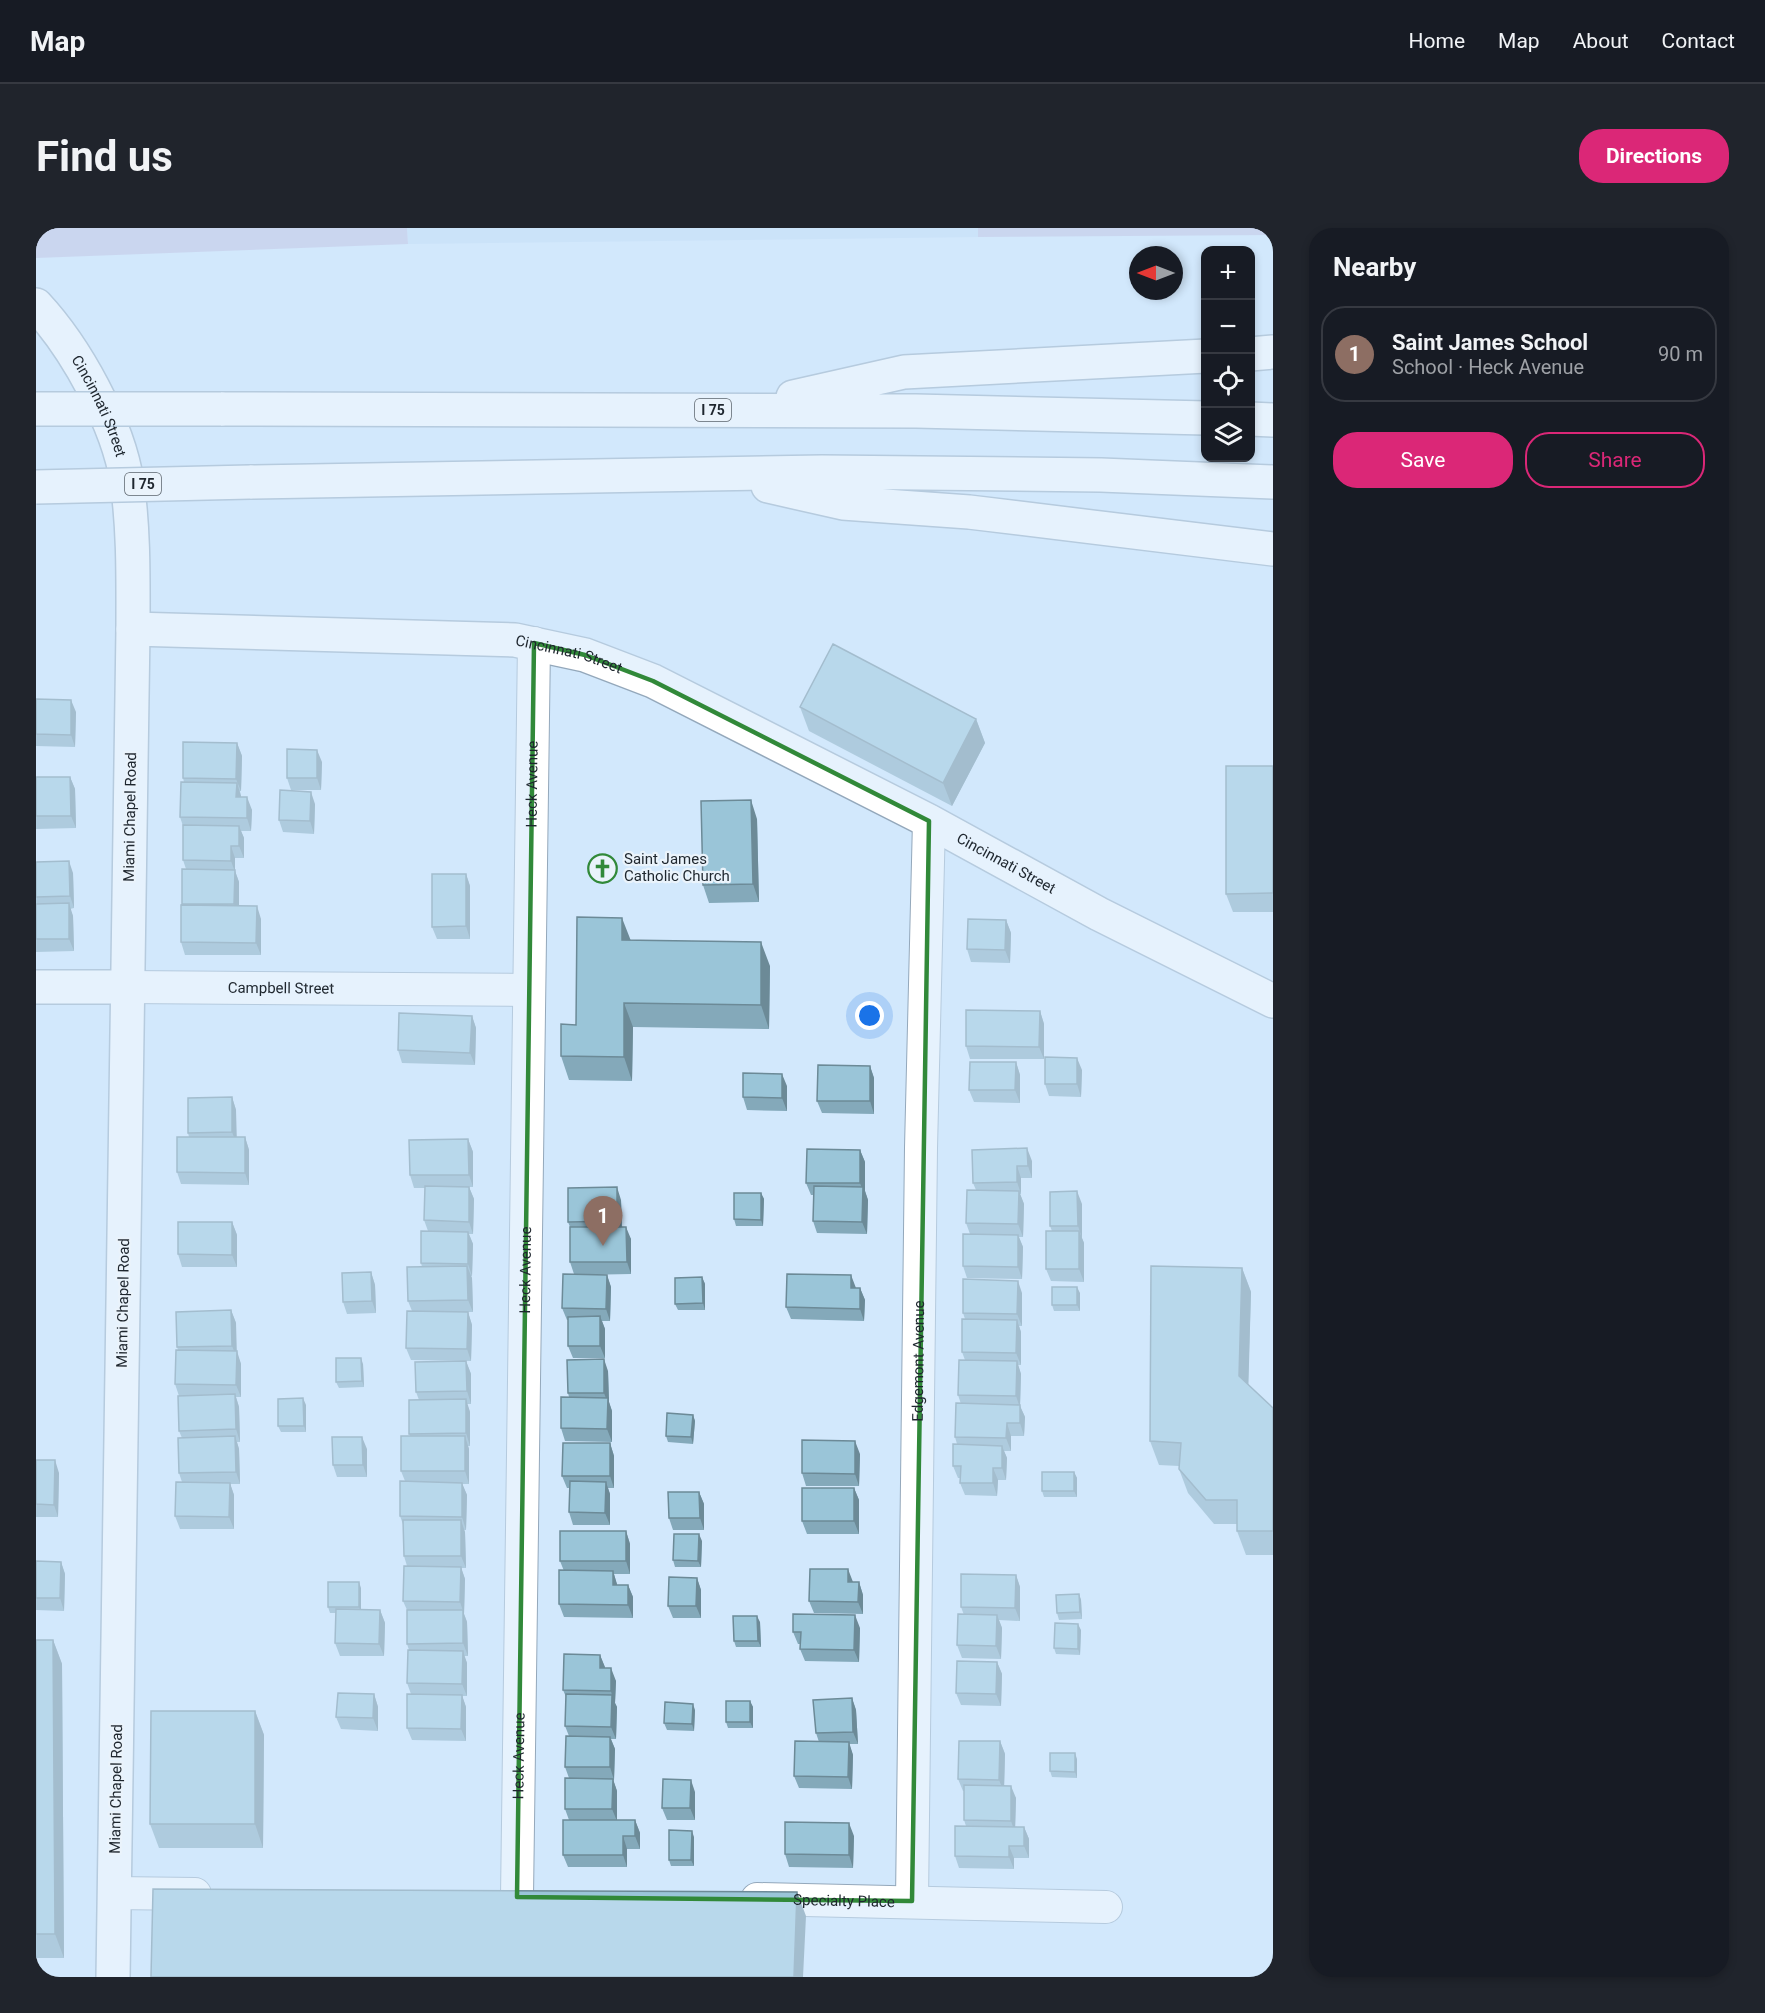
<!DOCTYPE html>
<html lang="en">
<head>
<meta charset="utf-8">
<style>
  :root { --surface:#171b24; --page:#20242c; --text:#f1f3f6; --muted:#9ea1a6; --line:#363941; --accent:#db2777 }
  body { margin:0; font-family:Roboto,sans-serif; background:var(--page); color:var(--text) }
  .controls { position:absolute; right:18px; top:18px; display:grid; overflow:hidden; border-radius:12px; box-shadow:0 3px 9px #0003 }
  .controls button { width:54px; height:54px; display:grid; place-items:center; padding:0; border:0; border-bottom:2px solid var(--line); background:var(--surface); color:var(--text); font:30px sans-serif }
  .compass { position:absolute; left:1093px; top:18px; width:54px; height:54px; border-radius:50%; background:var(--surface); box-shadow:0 3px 9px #0003; rotate:270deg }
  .you { position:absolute; left:834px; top:788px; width:21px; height:21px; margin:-15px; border:4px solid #fff; border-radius:50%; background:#1a73e8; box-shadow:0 0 0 9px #1a73e833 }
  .badge { display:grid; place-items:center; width:39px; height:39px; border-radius:50%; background:var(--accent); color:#fff; font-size:20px; font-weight:700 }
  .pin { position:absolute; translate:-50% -50px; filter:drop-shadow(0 2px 3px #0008) }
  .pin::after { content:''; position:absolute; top:32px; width:21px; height:18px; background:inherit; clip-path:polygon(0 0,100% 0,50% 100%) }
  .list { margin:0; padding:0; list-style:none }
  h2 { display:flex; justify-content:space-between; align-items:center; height:78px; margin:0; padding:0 24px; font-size:26px }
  h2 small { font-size:20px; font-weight:400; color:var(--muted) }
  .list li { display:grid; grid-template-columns:39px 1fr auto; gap:18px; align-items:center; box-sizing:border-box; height:96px; margin:0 12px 12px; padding:0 12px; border:2px solid var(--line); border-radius:24px }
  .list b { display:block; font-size:22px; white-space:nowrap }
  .list p { margin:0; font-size:20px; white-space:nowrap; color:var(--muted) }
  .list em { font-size:20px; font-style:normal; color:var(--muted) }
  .actions { display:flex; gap:12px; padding:18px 24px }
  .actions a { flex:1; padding:14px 0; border:2px solid var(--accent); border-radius:24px; text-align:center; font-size:21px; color:var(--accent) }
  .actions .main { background:var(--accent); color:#fff }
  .icon { flex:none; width:33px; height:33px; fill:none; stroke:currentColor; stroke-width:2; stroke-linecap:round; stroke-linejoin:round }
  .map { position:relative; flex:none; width:1237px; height:1749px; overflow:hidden; border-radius:24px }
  header { display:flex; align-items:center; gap:36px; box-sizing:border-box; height:84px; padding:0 30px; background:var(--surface); border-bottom:2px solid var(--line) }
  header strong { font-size:28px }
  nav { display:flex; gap:33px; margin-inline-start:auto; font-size:21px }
  .intro { display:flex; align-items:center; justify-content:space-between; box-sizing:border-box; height:144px; padding:0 36px }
  h1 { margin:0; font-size:42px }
  .button { padding:15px 27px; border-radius:24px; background:var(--accent); color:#fff; font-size:21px; font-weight:700 }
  main { display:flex; gap:36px; padding:0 36px }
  aside { flex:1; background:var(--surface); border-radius:24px; box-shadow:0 3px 9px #0003 }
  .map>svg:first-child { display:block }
  .built { fill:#c3ddf7 }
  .green { fill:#c2c1e1 }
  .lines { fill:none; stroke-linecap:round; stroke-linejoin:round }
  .street-casing { stroke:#94a8bb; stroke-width:34 }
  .secondary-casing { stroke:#94a8bb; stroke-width:36 }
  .highway-casing { stroke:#94a8bb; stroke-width:36 }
  .street { stroke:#fff; stroke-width:32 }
  .secondary { stroke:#fff; stroke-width:33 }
  .highway { stroke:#fff; stroke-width:33 }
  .highway-bridge-casing { stroke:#94a8bb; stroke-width:36; stroke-linecap:butt }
  .highway-bridge { stroke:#fff; stroke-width:33 }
  .wall { fill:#84a9ba }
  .shaded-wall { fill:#6c8a97 }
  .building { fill:#9ac5d8; stroke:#6c8a97; stroke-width:1.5 }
  .marked { fill:none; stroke:#318939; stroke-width:4.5; stroke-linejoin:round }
  .labels { text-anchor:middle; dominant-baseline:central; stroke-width:4.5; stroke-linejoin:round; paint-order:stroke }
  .shield { fill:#eaf3fb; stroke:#5b646c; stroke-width:1.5 }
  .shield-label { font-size:14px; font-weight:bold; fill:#1e262e }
  .street-label { font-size:15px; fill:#1e262e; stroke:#eaf3fb }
  .poi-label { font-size:15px; fill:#1e262e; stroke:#eaf3fb; text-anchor:start }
</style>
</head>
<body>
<header>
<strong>Map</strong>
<nav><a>Home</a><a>Map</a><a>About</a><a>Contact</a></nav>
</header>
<div class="intro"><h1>Find us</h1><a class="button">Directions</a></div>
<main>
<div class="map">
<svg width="1237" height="1749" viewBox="0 0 1237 1749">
  <rect width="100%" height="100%" fill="#d2e8fc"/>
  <path class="built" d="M 371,0 L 942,0 L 942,9 L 372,16 Z"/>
  <path class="green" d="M 0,0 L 371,0 L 372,16 L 0,30 Z
    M 942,0 L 1237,0 L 1237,7 L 942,9 Z"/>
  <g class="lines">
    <defs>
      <g id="street">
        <path id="s1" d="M 91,759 L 491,762"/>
        <path d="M 78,1665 L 159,1666"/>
        <path id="s2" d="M 481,1669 L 498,415"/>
        <path id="s3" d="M 721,1671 L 1070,1679"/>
        <path id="s4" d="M 876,1673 L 885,920 L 893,593"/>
      </g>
      <g id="secondary">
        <path id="s5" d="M 0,77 C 40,120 82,196 91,254 C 98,303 97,352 97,401 L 77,1749"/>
        <path id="s6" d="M 97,401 L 479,412 L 549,427 L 617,453 L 893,593 L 1063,686 L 1237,773"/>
        <path d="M 0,759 L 91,759"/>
      </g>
      <path id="highway" d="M 1214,126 L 1237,124
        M 757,169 L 868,144 L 1170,128
        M 185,181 L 880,183 L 1170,190
        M 1214,191 L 1237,192
        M 214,254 L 786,244 L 1065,247 L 1237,254
        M 732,258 L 807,275 L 933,284 L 1237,321"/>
    </defs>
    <use href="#street" class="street-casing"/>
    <use href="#secondary" class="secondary-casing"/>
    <use href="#highway" class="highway-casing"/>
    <use href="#street" class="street"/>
    <use href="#secondary" class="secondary"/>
    <use href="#highway" class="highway"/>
    <defs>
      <path id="highway-bridge" d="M 0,181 L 185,181
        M 0,259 L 214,254"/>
    </defs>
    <use href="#highway-bridge" class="highway-bridge-casing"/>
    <use href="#highway-bridge" class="highway-bridge"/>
  </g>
  <path class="wall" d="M 0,471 L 40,484 L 39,519 L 0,518 Z
    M 764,479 L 940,491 L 949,515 L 916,578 L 773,503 Z
    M 201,515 L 206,528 L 205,563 L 204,563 L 205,569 L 216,582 L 215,603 L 205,603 L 208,610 L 208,630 L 199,630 L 199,643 L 203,654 L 203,678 L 225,691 L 225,727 L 149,727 L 145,714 L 146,676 L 150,641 L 147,632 L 147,598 L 144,589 L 148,554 L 147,550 Z
    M 286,534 L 285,562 L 255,562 L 251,550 Z
    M 1237,538 L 1237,684 L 1197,684 L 1190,666 Z
    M 0,549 L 34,549 L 39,561 L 40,600 L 0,601 Z
    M 279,576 L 278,606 L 247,604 L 243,592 Z
    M 721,591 L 723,674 L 673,675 L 667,657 Z
    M 0,634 L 37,645 L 38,680 L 34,681 L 37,688 L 38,723 L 0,724 Z
    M 430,646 L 434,658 L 434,711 L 401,711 L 396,699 Z
    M 970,692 L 975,705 L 974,735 L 935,734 L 931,721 Z
    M 595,713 L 734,738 L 733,801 L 597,799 L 596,853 L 533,852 L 525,828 L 540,797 Z
    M 1004,783 L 1008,796 L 1008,831 L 934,831 L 930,818 Z
    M 436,788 L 440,800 L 439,837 L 366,835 L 362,822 Z
    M 980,834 L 984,847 L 984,875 L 938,874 L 933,862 Z
    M 834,838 L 838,850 L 838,886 L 786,885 L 781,873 Z
    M 1046,842 L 1045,869 L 1013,868 L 1009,856 Z
    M 751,858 L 751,883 L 711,882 L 707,869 Z
    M 196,869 L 200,882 L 200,909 L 209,909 L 213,922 L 213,957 L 145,956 L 141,944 L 153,909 L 152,905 Z
    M 432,911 L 437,924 L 437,959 L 433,959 L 438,971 L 437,1006 L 433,1006 L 437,1016 L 436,1048 L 435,1048 L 436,1050 L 437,1084 L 432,1084 L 436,1097 L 435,1133 L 375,1132 L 370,1120 L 376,1083 L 372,1073 L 386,1039 L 385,1035 L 392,1003 L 388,992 L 389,960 L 378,960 L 374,947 Z
    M 824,922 L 829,934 L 829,963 L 832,972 L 831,1006 L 781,1005 L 777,993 L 778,967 L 775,967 L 770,955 Z
    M 996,933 L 996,950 L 985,950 L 985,966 L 984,966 L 988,976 L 987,1009 L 983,1009 L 987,1019 L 986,1051 L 931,1050 L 927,1038 L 934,1006 L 930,995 L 940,962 L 937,955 Z
    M 725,965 L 728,971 L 727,998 L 700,998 L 698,991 Z
    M 585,972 L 586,999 L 595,1011 L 595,1046 L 544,1047 L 571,1047 L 575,1059 L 574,1093 L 566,1093 L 569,1101 L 569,1130 L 537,1130 L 532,1118 L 532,1092 L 531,1092 L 526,1080 L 538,1046 L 534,1034 L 534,999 L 532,994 Z
    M 1046,976 L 1046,1010 L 1048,1015 L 1048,1054 L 1015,1053 L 1010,1041 L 1016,1003 L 1014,998 Z
    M 196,994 L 201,1007 L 201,1039 L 146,1039 L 142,1026 Z
    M 1206,1040 L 1215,1064 L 1212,1156 L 1237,1180 L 1237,1327 L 1210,1327 L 1201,1303 L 1201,1296 L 1178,1296 L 1152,1265 L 1143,1241 L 1143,1238 L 1123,1237 L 1114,1213 Z
    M 335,1044 L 339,1057 L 340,1085 L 311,1086 L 307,1074 Z
    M 666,1049 L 669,1056 L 669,1082 L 642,1082 L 639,1076 Z
    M 824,1060 L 829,1072 L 828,1093 L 755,1091 L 750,1079 Z
    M 986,1065 L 986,1098 L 983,1098 L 985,1104 L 985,1137 L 982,1137 L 985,1146 L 984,1178 L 989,1189 L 988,1208 L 975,1208 L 975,1223 L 968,1223 L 971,1230 L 970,1252 L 962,1252 L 961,1268 L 929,1267 L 924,1255 L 924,1250 L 922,1250 L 917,1238 L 921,1216 L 919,1209 L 925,1176 L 922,1167 L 929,1132 L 926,1124 L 929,1091 L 927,1085 Z
    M 1044,1065 L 1044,1083 L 1018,1083 L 1016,1077 Z
    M 195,1082 L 200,1095 L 200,1123 L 205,1136 L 205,1169 L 200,1169 L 203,1179 L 204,1214 L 201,1214 L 203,1221 L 204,1256 L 194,1256 L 198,1267 L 198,1301 L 144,1301 L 139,1288 L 146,1254 L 143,1245 L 146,1210 L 143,1203 L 143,1168 L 139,1156 L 142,1122 L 141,1119 Z
    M 430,1133 L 435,1146 L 435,1176 L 431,1176 L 434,1184 L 434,1218 L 432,1218 L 433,1221 L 433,1256 L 426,1256 L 431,1267 L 430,1302 L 428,1302 L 429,1304 L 430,1340 L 425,1340 L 429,1351 L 428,1386 L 431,1394 L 432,1428 L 428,1428 L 431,1435 L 431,1468 L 426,1468 L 430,1479 L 430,1513 L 376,1512 L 371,1500 L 375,1466 L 371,1455 L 373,1422 L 371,1416 L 371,1382 L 367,1373 L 371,1338 L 368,1328 L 368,1299 L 364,1288 L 369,1253 L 365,1243 L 374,1208 L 373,1206 L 383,1172 L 380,1164 Z
    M 327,1136 L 328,1159 L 303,1160 L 300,1154 Z
    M 572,1143 L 573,1174 L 576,1183 L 576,1214 L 529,1213 L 525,1200 L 533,1169 L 532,1165 Z
    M 270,1177 L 270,1204 L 245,1204 L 242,1198 Z
    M 657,1187 L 659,1193 L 657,1216 L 632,1214 L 630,1208 Z
    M 574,1215 L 578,1228 L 578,1260 L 572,1260 L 574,1266 L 574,1297 L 537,1297 L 533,1284 L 533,1260 L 531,1260 L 526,1248 Z
    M 331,1221 L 331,1249 L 301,1249 L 297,1237 Z
    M 824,1226 L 823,1258 L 770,1258 L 766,1245 Z
    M 0,1232 L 23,1245 L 22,1289 L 0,1289 Z
    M 1038,1244 L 1041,1250 L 1041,1269 L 1008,1269 L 1006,1263 Z
    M 818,1260 L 823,1272 L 823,1306 L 771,1306 L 766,1293 Z
    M 663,1264 L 668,1276 L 668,1302 L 637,1302 L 633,1290 Z
    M 590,1303 L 594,1316 L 594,1346 L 578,1346 L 581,1357 L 592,1357 L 597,1369 L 597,1390 L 528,1389 L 523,1376 L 528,1343 L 524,1333 Z
    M 666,1313 L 665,1339 L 639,1339 L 637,1332 Z
    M 0,1333 L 25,1334 L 29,1346 L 28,1383 L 0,1382 Z
    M 980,1347 L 984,1359 L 984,1393 L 963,1392 L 966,1400 L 965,1431 L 926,1430 L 921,1417 L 928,1387 L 925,1379 Z
    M 661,1350 L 665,1362 L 665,1390 L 637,1390 L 632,1378 Z
    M 817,1354 L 823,1354 L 827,1367 L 827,1386 L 778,1385 L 773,1373 Z
    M 325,1360 L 325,1382 L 344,1382 L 349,1395 L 348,1428 L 304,1428 L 299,1415 L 300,1385 L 294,1385 L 292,1379 Z
    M 1043,1366 L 1045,1372 L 1046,1391 L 1023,1392 L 1021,1385 Z
    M 724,1394 L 725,1419 L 700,1419 L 698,1413 Z
    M 824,1400 L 823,1434 L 769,1433 L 764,1421 L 764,1416 L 762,1416 L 757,1404 Z
    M 1045,1402 L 1044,1427 L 1020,1426 L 1018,1420 Z
    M 0,1412 L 17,1412 L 26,1436 L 28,1730 L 0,1730 Z
    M 564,1427 L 569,1440 L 580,1453 L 579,1475 L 581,1479 L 580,1511 L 575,1511 L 579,1521 L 578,1552 L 577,1552 L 581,1563 L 581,1592 L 599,1592 L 604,1605 L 604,1621 L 591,1621 L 591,1639 L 532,1639 L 527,1627 L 533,1592 L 529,1581 L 533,1550 L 529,1539 L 533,1508 L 529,1498 L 530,1469 L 527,1462 Z
    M 961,1434 L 966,1446 L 965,1478 L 925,1477 L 920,1465 Z
    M 338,1466 L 342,1479 L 342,1503 L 305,1501 L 300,1489 Z
    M 816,1470 L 820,1482 L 822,1516 L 813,1516 L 817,1527 L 816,1561 L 763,1560 L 758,1548 L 783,1514 L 780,1505 Z
    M 714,1473 L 717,1479 L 717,1500 L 692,1500 L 690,1494 Z
    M 659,1482 L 658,1503 L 631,1502 L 628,1495 Z
    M 219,1483 L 228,1507 L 227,1620 L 123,1620 L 114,1596 Z
    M 964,1513 L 969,1526 L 968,1557 L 980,1570 L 979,1599 L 988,1599 L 993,1611 L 993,1630 L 978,1630 L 978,1641 L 923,1640 L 919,1628 L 930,1598 L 928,1592 L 928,1563 L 927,1563 L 922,1551 Z
    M 1041,1531 L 1041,1550 L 1016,1549 L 1014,1543 Z
    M 659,1564 L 659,1592 L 631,1592 L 626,1580 Z
    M 818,1608 L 817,1640 L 753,1639 L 749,1626 Z
    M 658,1609 L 658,1638 L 635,1638 L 633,1632 Z"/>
  <path class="shaded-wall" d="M 35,472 L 40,484 L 39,519 L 35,507 Z
    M 940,491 L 949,515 L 916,578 L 907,555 Z
    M 201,515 L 206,528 L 205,563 L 200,551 Z
    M 281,522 L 286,534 L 285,562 L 281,550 Z
    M 34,549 L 39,561 L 40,600 L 35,588 Z
    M 201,555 L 205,568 L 205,582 L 200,569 Z
    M 275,564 L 279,576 L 278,606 L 274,593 Z
    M 211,569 L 216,582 L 215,603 L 211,590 Z
    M 715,572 L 721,591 L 723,674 L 717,656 Z
    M 203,598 L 208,610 L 208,630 L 203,618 Z
    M 195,618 L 199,630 L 199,643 L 203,654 L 203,689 L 198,676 L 199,644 L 195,633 Z
    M 33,633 L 37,645 L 38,680 L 34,668 Z
    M 430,646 L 434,658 L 434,711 L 430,698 Z
    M 33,675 L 37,688 L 38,723 L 33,711 Z
    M 221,678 L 225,691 L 225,727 L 220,715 Z
    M 586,690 L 595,713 L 586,712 Z
    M 970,692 L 975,705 L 974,735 L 969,722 Z
    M 725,714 L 734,738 L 733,801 L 725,777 Z
    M 588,775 L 597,799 L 596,853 L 588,829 Z
    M 1004,783 L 1008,796 L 1008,831 L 1003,819 Z
    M 436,788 L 440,800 L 439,837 L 434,825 Z
    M 1041,830 L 1046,842 L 1045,869 L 1041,856 Z
    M 980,834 L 984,847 L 984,875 L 979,862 Z
    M 834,838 L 838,850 L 838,886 L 834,873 Z
    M 746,846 L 751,858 L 751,883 L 746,870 Z
    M 196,869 L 200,882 L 201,917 L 196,904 Z
    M 209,909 L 213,922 L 213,957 L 209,945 Z
    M 432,911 L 437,924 L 437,959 L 433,947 Z
    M 991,920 L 996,933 L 996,950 L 992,938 Z
    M 824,922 L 829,934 L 829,963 L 832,972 L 831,1006 L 826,994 L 827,963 L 824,955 Z
    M 981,938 L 985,950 L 985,966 L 981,954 Z
    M 433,959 L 438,971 L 437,1006 L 433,994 Z
    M 581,959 L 585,972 L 586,1006 L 581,993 Z
    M 983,963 L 988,976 L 987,1009 L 982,996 Z
    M 1041,963 L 1046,976 L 1046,1010 L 1042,998 Z
    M 725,965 L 728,971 L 727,998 L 725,992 Z
    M 196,994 L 201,1007 L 201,1039 L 196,1027 Z
    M 590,999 L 595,1011 L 595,1046 L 591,1034 Z
    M 1043,1003 L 1048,1015 L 1048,1054 L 1043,1041 Z
    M 432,1004 L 437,1016 L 436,1048 L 432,1036 Z
    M 982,1007 L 987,1019 L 986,1051 L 982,1039 Z
    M 431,1038 L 436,1050 L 437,1084 L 432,1072 Z
    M 1206,1040 L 1215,1064 L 1212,1171 L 1203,1148 Z
    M 335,1044 L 339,1057 L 340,1085 L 336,1073 Z
    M 571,1047 L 575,1059 L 574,1093 L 570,1081 Z
    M 815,1047 L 820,1060 L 815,1060 Z
    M 666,1049 L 669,1056 L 669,1082 L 667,1075 Z
    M 982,1053 L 986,1065 L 986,1098 L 981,1086 Z
    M 1041,1059 L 1044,1065 L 1044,1083 L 1041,1077 Z
    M 824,1060 L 829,1072 L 828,1093 L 824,1081 Z
    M 195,1082 L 200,1095 L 201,1130 L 196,1118 Z
    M 432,1084 L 436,1097 L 435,1133 L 431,1121 Z
    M 564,1088 L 569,1101 L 569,1130 L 564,1118 Z
    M 981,1092 L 985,1104 L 985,1137 L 980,1125 Z
    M 201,1123 L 205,1136 L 205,1169 L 200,1157 Z
    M 325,1130 L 327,1136 L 328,1159 L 326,1153 Z
    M 568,1131 L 572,1143 L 573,1174 L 576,1183 L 576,1214 L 571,1201 L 571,1173 L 568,1165 Z
    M 430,1133 L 435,1146 L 435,1176 L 431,1163 Z
    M 981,1133 L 985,1146 L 984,1178 L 989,1189 L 988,1208 L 984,1195 L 984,1180 L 980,1168 Z
    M 199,1166 L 203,1179 L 204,1214 L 200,1201 Z
    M 267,1170 L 270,1177 L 270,1204 L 268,1198 Z
    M 430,1171 L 434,1184 L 434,1218 L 430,1205 Z
    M 657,1187 L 659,1193 L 657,1216 L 655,1209 Z
    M 971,1195 L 975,1208 L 975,1223 L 970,1210 Z
    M 199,1208 L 203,1221 L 204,1256 L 200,1244 Z
    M 429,1208 L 433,1221 L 433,1256 L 429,1243 Z
    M 326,1209 L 331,1221 L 331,1249 L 327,1237 Z
    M 819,1213 L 824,1226 L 823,1258 L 819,1246 Z
    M 574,1215 L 578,1228 L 578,1260 L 574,1248 Z
    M 966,1218 L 971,1230 L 970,1252 L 966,1240 Z
    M 19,1232 L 23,1245 L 22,1289 L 18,1277 Z
    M 957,1240 L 962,1252 L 961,1268 L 957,1255 Z
    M 1038,1244 L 1041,1250 L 1041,1269 L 1038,1263 Z
    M 570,1254 L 574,1266 L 574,1297 L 569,1285 Z
    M 194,1255 L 198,1267 L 198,1301 L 193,1289 Z
    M 426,1255 L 431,1267 L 430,1302 L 426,1289 Z
    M 818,1260 L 823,1272 L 823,1306 L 818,1293 Z
    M 663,1264 L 668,1276 L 668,1302 L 664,1290 Z
    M 425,1292 L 429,1304 L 430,1340 L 425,1328 Z
    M 590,1303 L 594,1316 L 594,1346 L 590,1333 Z
    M 663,1306 L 666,1313 L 665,1339 L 662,1333 Z
    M 25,1334 L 29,1346 L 28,1383 L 24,1370 Z
    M 425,1339 L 429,1351 L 428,1386 L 431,1394 L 432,1428 L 427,1415 L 427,1383 L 424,1374 Z
    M 812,1341 L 817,1354 L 816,1367 L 812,1354 Z
    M 577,1343 L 581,1356 L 581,1369 L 577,1357 Z
    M 980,1347 L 984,1359 L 984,1393 L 979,1380 Z
    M 661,1350 L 665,1362 L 665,1390 L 660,1378 Z
    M 323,1354 L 325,1360 L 325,1385 L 323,1379 Z
    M 823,1354 L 827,1367 L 827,1386 L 822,1374 Z
    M 592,1357 L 597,1369 L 597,1390 L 592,1377 Z
    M 1043,1366 L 1045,1372 L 1046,1391 L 1044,1384 Z
    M 344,1382 L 349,1395 L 348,1428 L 343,1416 Z
    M 819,1387 L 824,1400 L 823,1434 L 818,1422 Z
    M 961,1387 L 966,1400 L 965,1431 L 960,1418 Z
    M 721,1388 L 724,1394 L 725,1419 L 722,1413 Z
    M 1042,1396 L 1045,1402 L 1044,1427 L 1042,1421 Z
    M 17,1412 L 26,1436 L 28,1730 L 19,1706 Z
    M 427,1423 L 431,1435 L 431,1468 L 426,1456 Z
    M 564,1427 L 569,1439 L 568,1453 L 564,1440 Z
    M 961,1434 L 966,1446 L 965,1478 L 960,1466 Z
    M 575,1440 L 580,1453 L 579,1475 L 581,1479 L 580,1511 L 575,1499 L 576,1468 L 575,1463 Z
    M 338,1466 L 342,1479 L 342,1503 L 337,1490 Z
    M 426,1467 L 430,1479 L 430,1513 L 425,1501 Z
    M 816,1470 L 820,1482 L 822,1516 L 817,1504 Z
    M 714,1473 L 717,1479 L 717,1500 L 714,1494 Z
    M 657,1476 L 659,1482 L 658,1503 L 656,1496 Z
    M 219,1483 L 228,1507 L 227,1620 L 219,1596 Z
    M 574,1509 L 579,1521 L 578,1552 L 574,1539 Z
    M 964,1513 L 969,1526 L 968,1564 L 963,1552 Z
    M 813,1514 L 817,1527 L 816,1561 L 812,1549 Z
    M 1039,1525 L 1041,1531 L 1041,1550 L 1039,1544 Z
    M 577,1551 L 581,1563 L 581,1593 L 576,1581 Z
    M 655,1552 L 659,1564 L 659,1592 L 654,1580 Z
    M 975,1558 L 980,1570 L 979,1605 L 975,1593 Z
    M 599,1592 L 604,1605 L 604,1621 L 599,1608 Z
    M 813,1595 L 818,1608 L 817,1640 L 813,1627 Z
    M 988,1599 L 993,1611 L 993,1630 L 988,1618 Z
    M 656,1603 L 658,1609 L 658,1638 L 655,1632 Z
    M 587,1608 L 591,1621 L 591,1639 L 587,1627 Z
    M 973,1618 L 978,1630 L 978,1641 L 973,1629 Z
    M 761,1664 L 770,1688 L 767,1749 L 758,1749 Z"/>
  <path class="building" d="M 797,416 L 940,491 L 907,555 L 764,479 Z
    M 0,471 L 35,472 L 35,507 L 0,506 Z
    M 147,514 L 201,515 L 200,551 L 147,550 Z
    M 251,521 L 281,522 L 281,550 L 251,550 Z
    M 1190,538 L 1237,538 L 1237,665 L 1190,666 Z
    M 0,549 L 34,549 L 35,588 L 0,588 Z
    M 145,554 L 201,555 L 200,569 L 211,569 L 211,590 L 144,589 Z
    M 244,562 L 275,564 L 274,593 L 243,592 Z
    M 715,572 L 717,656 L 667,657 L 665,573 Z
    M 147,597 L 203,598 L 203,618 L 195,618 L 195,633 L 147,632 Z
    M 33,633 L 34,668 L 0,669 L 0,634 Z
    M 146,641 L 199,642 L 198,676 L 146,676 Z
    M 396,646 L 430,646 L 430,698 L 396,699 Z
    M 33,675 L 33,711 L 0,711 L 0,676 Z
    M 145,677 L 221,678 L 220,715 L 145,714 Z
    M 541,689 L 586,690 L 586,712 L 725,714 L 725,777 L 588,775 L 588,829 L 525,828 L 525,796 L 540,797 Z
    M 932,691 L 970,692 L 969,722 L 931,721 Z
    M 930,782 L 1004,783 L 1003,819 L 930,818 Z
    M 363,785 L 436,788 L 434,825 L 362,822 Z
    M 1009,829 L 1041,830 L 1041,856 L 1009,856 Z
    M 934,834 L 980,834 L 979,862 L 933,862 Z
    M 782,837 L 834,838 L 834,873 L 781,873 Z
    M 707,845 L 746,846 L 746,870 L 707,869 Z
    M 196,869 L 196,904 L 152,905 L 152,870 Z
    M 141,909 L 209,909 L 209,945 L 141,944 Z
    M 432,911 L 433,947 L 374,947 L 373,912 Z
    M 991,920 L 992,938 L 981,938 L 981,954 L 937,955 L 936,922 Z
    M 771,921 L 824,922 L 824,955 L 770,955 Z
    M 389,958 L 433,959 L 433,994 L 388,992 Z
    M 778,958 L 827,959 L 826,994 L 777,993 Z
    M 581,959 L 581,993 L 532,994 L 532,960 Z
    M 931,962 L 983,963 L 982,996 L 930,995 Z
    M 1041,963 L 1042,998 L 1014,998 L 1014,964 Z
    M 698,965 L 725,965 L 725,992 L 698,991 Z
    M 142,994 L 196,994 L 196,1027 L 142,1026 Z
    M 534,999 L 590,999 L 591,1034 L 534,1034 Z
    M 385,1003 L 432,1004 L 432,1036 L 385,1035 Z
    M 1010,1003 L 1043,1003 L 1043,1041 L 1010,1041 Z
    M 927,1006 L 982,1007 L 982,1039 L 927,1038 Z
    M 431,1038 L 432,1072 L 372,1073 L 371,1039 Z
    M 1115,1038 L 1206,1040 L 1203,1148 L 1237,1180 L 1237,1303 L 1201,1303 L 1201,1272 L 1170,1272 L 1143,1241 L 1145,1215 L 1114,1213 Z
    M 335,1044 L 336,1073 L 307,1074 L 306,1045 Z
    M 527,1046 L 571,1047 L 570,1081 L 526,1080 Z
    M 751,1046 L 815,1047 L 815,1060 L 824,1060 L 824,1081 L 750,1079 Z
    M 666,1049 L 667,1075 L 639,1076 L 639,1050 Z
    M 927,1051 L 982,1053 L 981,1086 L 927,1085 Z
    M 1016,1059 L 1041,1059 L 1041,1077 L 1016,1077 Z
    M 195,1082 L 196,1118 L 141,1119 L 140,1084 Z
    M 371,1083 L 432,1084 L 431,1121 L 370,1120 Z
    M 564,1088 L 564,1118 L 532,1118 L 532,1089 Z
    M 926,1091 L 981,1092 L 980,1125 L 926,1124 Z
    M 140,1122 L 201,1123 L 200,1157 L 139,1156 Z
    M 300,1130 L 325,1130 L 326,1153 L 300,1154 Z
    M 568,1131 L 568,1165 L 532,1165 L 531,1132 Z
    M 923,1132 L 981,1133 L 980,1168 L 922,1167 Z
    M 430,1133 L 431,1163 L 380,1164 L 379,1134 Z
    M 199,1166 L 200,1201 L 143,1203 L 142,1168 Z
    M 525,1169 L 572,1170 L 571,1201 L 525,1200 Z
    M 267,1170 L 268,1198 L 242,1198 L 242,1171 Z
    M 430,1171 L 430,1205 L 373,1206 L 373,1172 Z
    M 920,1175 L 984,1177 L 984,1195 L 971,1195 L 970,1210 L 919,1209 Z
    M 631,1185 L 657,1187 L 655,1209 L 630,1208 Z
    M 199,1208 L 200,1244 L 143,1245 L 142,1210 Z
    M 365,1208 L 429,1208 L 429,1243 L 365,1243 Z
    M 296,1209 L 326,1209 L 327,1237 L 297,1237 Z
    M 766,1212 L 819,1213 L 819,1246 L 766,1245 Z
    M 527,1215 L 574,1215 L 574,1248 L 526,1248 Z
    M 917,1216 L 966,1218 L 966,1240 L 957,1240 L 957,1255 L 924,1255 L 925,1238 L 917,1238 Z
    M 0,1232 L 19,1232 L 18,1277 L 0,1276 Z
    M 1006,1244 L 1038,1244 L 1038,1263 L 1006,1263 Z
    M 364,1253 L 426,1255 L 426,1289 L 364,1288 Z
    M 534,1253 L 570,1254 L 569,1285 L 533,1284 Z
    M 140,1254 L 194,1255 L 193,1289 L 139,1288 Z
    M 766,1260 L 818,1260 L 818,1293 L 766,1293 Z
    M 632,1264 L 663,1264 L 664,1290 L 633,1290 Z
    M 367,1292 L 425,1292 L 425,1328 L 368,1328 Z
    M 524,1303 L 590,1303 L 590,1333 L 524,1333 Z
    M 638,1306 L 663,1306 L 662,1333 L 637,1332 Z
    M 0,1333 L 25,1334 L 24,1370 L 0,1370 Z
    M 368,1338 L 425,1339 L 424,1374 L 367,1373 Z
    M 774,1341 L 812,1341 L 812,1354 L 823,1354 L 822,1374 L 773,1373 Z
    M 523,1342 L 577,1343 L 577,1357 L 592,1357 L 592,1377 L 523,1376 Z
    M 925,1346 L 980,1347 L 979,1380 L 925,1379 Z
    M 633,1349 L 661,1350 L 660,1378 L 632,1378 Z
    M 292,1354 L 323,1354 L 323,1379 L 292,1379 Z
    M 1043,1366 L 1044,1384 L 1021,1385 L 1020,1367 Z
    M 300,1381 L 344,1382 L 343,1416 L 299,1415 Z
    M 371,1382 L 427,1382 L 427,1415 L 371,1416 Z
    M 757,1386 L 819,1387 L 818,1422 L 764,1421 L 765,1404 L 757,1404 Z
    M 922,1386 L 961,1387 L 960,1418 L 921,1417 Z
    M 697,1388 L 721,1388 L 722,1413 L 698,1413 Z
    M 1019,1395 L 1042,1396 L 1042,1421 L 1018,1420 Z
    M 0,1412 L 17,1412 L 19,1706 L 0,1706 Z
    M 372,1422 L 427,1423 L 426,1456 L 371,1455 Z
    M 528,1426 L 564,1427 L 564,1440 L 575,1440 L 575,1463 L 527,1462 Z
    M 921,1433 L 961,1434 L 960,1466 L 920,1465 Z
    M 302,1465 L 338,1466 L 337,1490 L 300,1489 Z
    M 371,1466 L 426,1467 L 425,1501 L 371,1500 Z
    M 530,1466 L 576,1467 L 575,1499 L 529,1498 Z
    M 816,1470 L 817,1504 L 780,1505 L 777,1472 Z
    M 690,1473 L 714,1473 L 714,1494 L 690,1494 Z
    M 629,1474 L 657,1476 L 656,1496 L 628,1495 Z
    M 115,1483 L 219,1483 L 219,1596 L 114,1596 Z
    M 530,1508 L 574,1509 L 574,1539 L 529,1539 Z
    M 759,1513 L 813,1514 L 812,1549 L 758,1548 Z
    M 923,1513 L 964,1513 L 963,1552 L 922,1551 Z
    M 1014,1525 L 1039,1525 L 1039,1544 L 1014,1543 Z
    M 529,1550 L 577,1551 L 576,1581 L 529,1581 Z
    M 627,1551 L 655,1552 L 654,1580 L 626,1580 Z
    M 928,1557 L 975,1558 L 975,1593 L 928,1592 Z
    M 527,1592 L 599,1592 L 599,1608 L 587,1608 L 587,1627 L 527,1627 Z
    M 749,1594 L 813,1595 L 813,1627 L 749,1626 Z
    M 919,1598 L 988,1599 L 988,1618 L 973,1618 L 973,1629 L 919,1628 Z
    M 633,1602 L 656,1603 L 655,1632 L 633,1632 Z
    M 117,1661 L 761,1664 L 758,1749 L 115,1749 Z"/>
  <path d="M0 0H1237V1749H0ZM 498,415 L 549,427 L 617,453 L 893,593 L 876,1673 L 481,1669 Z" fill="#d2e8fc" fill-opacity=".55" fill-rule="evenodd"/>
  <path class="marked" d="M 498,415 L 549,427 L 617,453 L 893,593 L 876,1673 L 481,1669 Z"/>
  <defs>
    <symbol id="church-ring" viewBox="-11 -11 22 22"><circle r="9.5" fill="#eaf3fb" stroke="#318939" stroke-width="1.5"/><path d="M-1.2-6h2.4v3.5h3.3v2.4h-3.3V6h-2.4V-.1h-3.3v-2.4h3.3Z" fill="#318939"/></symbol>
  </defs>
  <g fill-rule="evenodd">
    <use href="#church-ring" x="550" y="624" width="33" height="33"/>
  </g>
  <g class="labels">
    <g class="shield">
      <rect x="659" y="171" width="36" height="22" rx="4.5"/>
      <rect x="89" y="245" width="36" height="22" rx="4.5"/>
    </g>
    <g class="shield-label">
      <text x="677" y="182">I 75</text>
      <text x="107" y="256">I 75</text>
    </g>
    <g class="street-label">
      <text stroke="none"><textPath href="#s5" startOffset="120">Cincinnati Street</textPath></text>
      <text stroke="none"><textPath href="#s6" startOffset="438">Cincinnati Street</textPath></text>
      <text stroke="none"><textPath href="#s2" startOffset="1113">Heck Avenue</textPath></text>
      <text transform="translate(94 589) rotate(-89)">Miami Chapel Road</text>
      <text stroke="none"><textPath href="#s6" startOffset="924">Cincinnati Street</textPath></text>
      <text stroke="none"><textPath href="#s1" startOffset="154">Campbell Street</textPath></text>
      <text stroke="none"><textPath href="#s2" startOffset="627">Heck Avenue</textPath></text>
      <text transform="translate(87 1075) rotate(-89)">Miami Chapel Road</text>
      <text stroke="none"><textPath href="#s4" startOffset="540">Edgemont Avenue</textPath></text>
      <text stroke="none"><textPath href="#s2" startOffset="141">Heck Avenue</textPath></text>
      <text transform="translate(80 1561) rotate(-89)">Miami Chapel Road</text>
      <text stroke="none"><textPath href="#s3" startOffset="87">Specialty Place</textPath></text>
    </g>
    <g class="poi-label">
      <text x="588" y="631">Saint James<tspan x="588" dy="17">Catholic Church</tspan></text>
    </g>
  </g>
</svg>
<div class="controls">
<button>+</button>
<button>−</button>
<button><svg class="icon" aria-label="locate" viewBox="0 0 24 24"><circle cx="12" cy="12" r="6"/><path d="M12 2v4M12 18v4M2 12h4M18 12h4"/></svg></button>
<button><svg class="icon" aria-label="layers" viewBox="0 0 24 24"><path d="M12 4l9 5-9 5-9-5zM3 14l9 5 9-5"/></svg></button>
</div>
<svg class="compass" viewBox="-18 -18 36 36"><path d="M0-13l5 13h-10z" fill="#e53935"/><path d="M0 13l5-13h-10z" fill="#9ea1a6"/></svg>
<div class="you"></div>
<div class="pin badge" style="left:567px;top:1018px;background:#8d6e63">1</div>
</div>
<aside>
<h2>Nearby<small></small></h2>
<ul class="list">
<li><span class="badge" style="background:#8d6e63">1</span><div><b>Saint James School</b><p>School · Heck Avenue</p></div><em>90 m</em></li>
</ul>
<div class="actions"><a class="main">Save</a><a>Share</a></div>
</aside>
</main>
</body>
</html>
